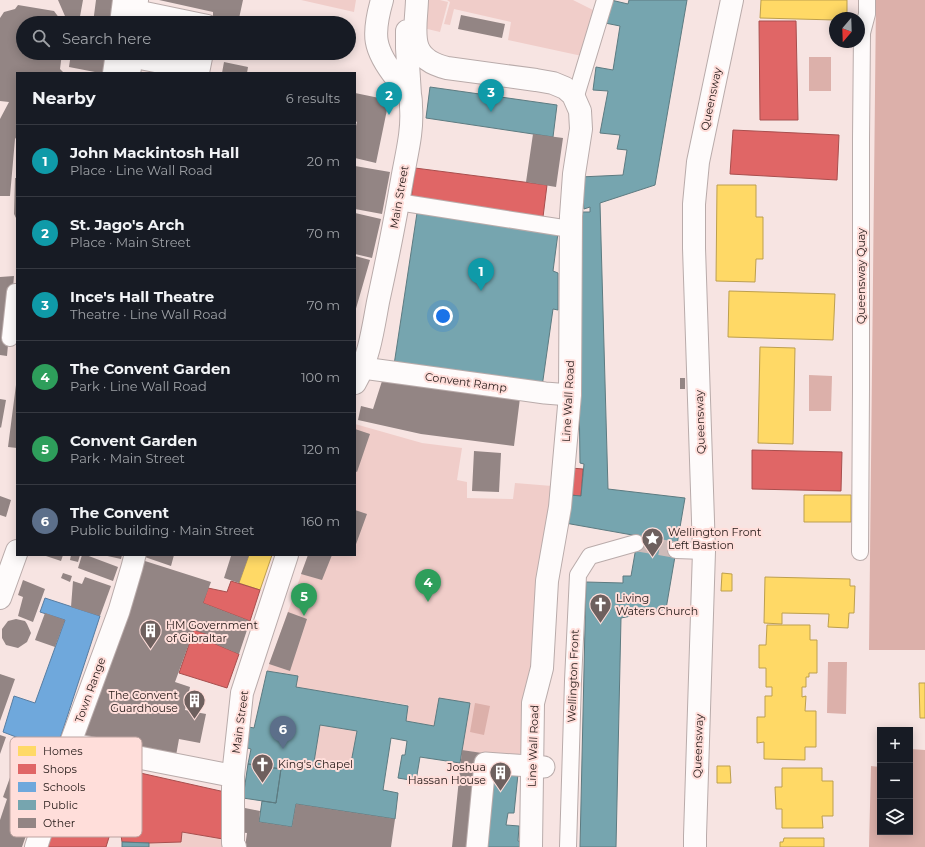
<!DOCTYPE html>
<html lang="en">
<head>
<meta charset="utf-8">
<style>
  :root { --surface:#171b24; --page:#242831; --text:#f1f3f6; --muted:#9ea1a6; --line:#363941; --accent:#2563eb }
  body { margin:0; font-family:Montserrat,sans-serif; background:var(--page); color:var(--text) }
  .controls { position:absolute; right:12px; bottom:12px; display:grid; overflow:hidden; border-radius:0px; box-shadow:0 2px 10px #0003 }
  .controls button { width:36px; height:36px; display:grid; place-items:center; padding:0; border:0; border-bottom:1px solid var(--line); background:var(--surface); color:var(--text); font:20px sans-serif }
  .compass { position:absolute; left:829px; top:12px; width:36px; height:36px; border-radius:50%; background:var(--surface); box-shadow:0 2px 10px #0003; rotate:199deg }
  .you { position:absolute; left:443px; top:316px; width:14px; height:14px; margin:-10px; border:3px solid #fff; border-radius:50%; background:#1a73e8; box-shadow:0 0 0 6px #1a73e833 }
  .badge { display:grid; place-items:center; width:26px; height:26px; border-radius:50%; background:var(--accent); color:#fff; font-size:13px; font-weight:700 }
  .pin { position:absolute; translate:-50% -33px; filter:drop-shadow(0 1px 2px #0008) }
  .pin::after { content:''; position:absolute; top:21px; width:14px; height:12px; background:inherit; clip-path:polygon(0 0,100% 0,50% 100%) }
  .list { margin:0; padding:0; list-style:none }
  h2 { display:flex; justify-content:space-between; align-items:center; height:52px; margin:0; padding:0 16px; font-size:17px }
  h2 small { font-size:13px; font-weight:400; color:var(--muted) }
  .list li { display:grid; grid-template-columns:26px 1fr auto; gap:12px; align-items:center; box-sizing:border-box; height:72px; padding:0 16px; border-top:1px solid var(--line) }
  .list b { display:block; font-size:15px; white-space:nowrap }
  .list p { margin:0; font-size:13px; white-space:nowrap; color:var(--muted) }
  .list em { font-size:13px; font-style:normal; color:var(--muted) }
  .icon { flex:none; width:22px; height:22px; fill:none; stroke:currentColor; stroke-width:2; stroke-linecap:round; stroke-linejoin:round }
  .map { position:relative; flex:none; width:925px; height:847px; overflow:hidden }
  .search { position:absolute; background:var(--surface); box-shadow:0 2px 10px #0003; left:16px; top:16px; width:340px; height:44px; display:flex; align-items:center; gap:10px; box-sizing:border-box; padding:0 14px; border-radius:22px; color:var(--muted); font-size:15px }
  .panel { position:absolute; background:var(--surface); box-shadow:0 2px 10px #0003; left:16px; top:72px; width:340px; height:484px; border-radius:0px }
  .map>svg:first-child { display:block }
  .green { fill:#f0cdc9 }
  .water { fill:#dcb0aa }
  .homes { fill:#ffd966; stroke:#bd9f4e }
  .shops { fill:#e06666; stroke:#a84f4e }
  .schools { fill:#6fa8dc; stroke:#587da1 }
  .public { fill:#76a5af; stroke:#5d7b81; fill-rule:evenodd }
  .building { fill:#938584 }
  .lines { fill:none; stroke-linecap:round; stroke-linejoin:round }
  .pedestrian-tunnel { stroke:#cdbbb9; stroke-width:16; stroke-dasharray:16 8; stroke-linecap:butt }
  .pedestrian-casing { stroke:#b9abaa; stroke-width:18 }
  .minor-casing { stroke:#b9abaa; stroke-width:23 }
  .tertiary-casing { stroke:#b9abaa; stroke-width:24 }
  .primary-casing { stroke:#b9abaa; stroke-width:24 }
  .pedestrian { stroke:#fefbfb; stroke-width:16 }
  .minor { stroke:#fefbfb; stroke-width:21 }
  .tertiary { stroke:#fefbfb; stroke-width:22 }
  .primary { stroke:#fefbfb; stroke-width:22 }
  .labels { text-anchor:middle; dominant-baseline:central; stroke-width:4; stroke-linejoin:round; paint-order:stroke }
  .street-label { font-size:11px; fill:#241917; stroke:#ffdeda }
  .poi-label { font-size:11px; fill:#241917; stroke:#ffdeda; text-anchor:start }
  .key { fill:#ffdeda; stroke:#bda3a0; stroke-width:1 }
  .key-label { font-size:11px; fill:#241917 }
</style>
</head>
<body>
<div class="map">
<svg width="925" height="847" viewBox="0 0 925 847">
  <rect width="100%" height="100%" fill="#f7e4e2"/>
  <path class="green" d="M 301,0 L 356,0 L 354,12 Z
    M 423,0 L 440,0 L 448,2 L 440,32 L 419,27 Z
    M 447,0 L 573,0 L 595,11 L 582,56 L 508,40 L 511,22 L 454,9 L 450,25 L 444,24 L 450,2 Z
    M 355,424 L 422,443 L 462,448 L 457,480 L 467,482 L 467,498 L 513,499 L 515,483 L 552,486 L 545,535 L 532,674 L 522,699 L 523,751 L 517,756 L 503,757 L 462,750 L 434,726 L 406,721 L 408,705 L 296,687 L 298,676 L 267,671 L 308,555 L 355,555 Z
    M 320,725 L 357,731 L 350,768 L 314,762 Z
    M 182,832 L 223,839 L 222,847 L 149,847 L 149,843 L 181,842 Z"/>
  <path class="water" d="M 876,0 L 925,0 L 925,650 L 869,650 Z
    M 809,57 L 831,57 L 831,91 L 809,91 Z
    M 809,375 L 832,376 L 831,411 L 809,411 Z
    M 828,662 L 847,662 L 846,714 L 827,713 Z
    M 475,703 L 490,706 L 484,735 L 470,732 Z
    M 910,749 L 925,750 L 925,847 L 869,847 L 871,766 L 880,767 L 880,832 L 910,832 Z"/>
  <path class="homes" d="M 761,0 L 847,0 L 847,18 L 835,18 L 835,20 L 760,18 Z
    M 717,185 L 756,185 L 756,217 L 763,217 L 763,259 L 756,259 L 755,282 L 716,281 Z
    M 729,291 L 835,294 L 833,340 L 728,337 Z
    M 760,347 L 795,348 L 793,444 L 758,443 Z
    M 804,495 L 851,495 L 851,522 L 804,522 Z
    M 249,555 L 272,555 L 260,590 L 239,583 Z
    M 722,573 L 732,574 L 732,591 L 721,591 Z
    M 765,577 L 850,579 L 850,586 L 855,586 L 854,613 L 849,613 L 848,628 L 828,627 L 829,614 L 782,613 L 782,624 L 764,623 Z
    M 767,625 L 810,625 L 810,640 L 817,640 L 817,673 L 809,673 L 809,677 L 806,677 L 806,687 L 802,687 L 802,697 L 806,696 L 805,711 L 816,711 L 816,747 L 805,747 L 805,760 L 764,759 L 764,742 L 757,743 L 757,717 L 765,717 L 765,696 L 772,696 L 772,687 L 766,687 L 766,668 L 759,668 L 759,645 L 766,645 Z
    M 919,683 L 925,683 L 925,718 L 920,718 Z
    M 717,766 L 730,766 L 731,783 L 717,783 Z
    M 782,768 L 822,768 L 822,781 L 833,781 L 833,816 L 822,816 L 823,828 L 782,828 L 782,809 L 776,809 L 775,787 L 782,787 Z
    M 784,838 L 824,838 L 824,847 L 780,847 L 780,842 L 783,842 Z"/>
  <path class="shops" d="M 759,21 L 796,21 L 798,120 L 760,120 Z
    M 733,130 L 839,135 L 837,180 L 730,174 Z
    M 415,168 L 547,185 L 543,217 L 411,200 Z
    M 752,450 L 842,452 L 841,491 L 752,489 Z
    M 571,468 L 583,469 L 581,496 L 570,495 Z
    M 231,581 L 260,590 L 250,621 L 203,603 L 208,588 L 227,592 Z
    M 194,630 L 216,637 L 213,643 L 239,654 L 227,688 L 179,673 Z
    M 127,770 L 225,792 L 223,839 L 182,832 L 181,842 L 149,843 L 122,842 L 121,835 L 110,834 L 106,847 L 47,847 L 62,791 L 89,799 L 92,786 L 121,794 Z"/>
  <path class="schools" d="M 45,598 L 100,616 L 55,754 L 22,744 L 24,740 L 3,732 L 14,696 L 35,703 L 65,620 L 40,612 Z"/>
  <path class="public" d="M 611,0 L 628,4 L 629,0 L 687,0 L 655,185 L 600,203 L 608,489 L 685,498 L 666,609 L 621,618 L 616,847 L 580,847 L 586,582 L 623,583 L 623,576 L 631,576 L 638,536 L 565,523 L 570,495 L 581,496 L 584,464 L 580,463 L 577,241 L 583,212 L 590,212 L 590,207 L 584,209 L 580,177 L 623,175 L 627,150 L 617,149 L 620,135 L 600,133 L 608,91 L 593,90 L 596,67 L 613,70 L 620,26 L 605,23 Z
    M 430,87 L 557,105 L 553,137 L 426,118 Z
    M 417,213 L 558,233 L 553,271 L 558,273 L 558,310 L 553,309 L 542,387 L 394,365 Z
    M 267,671 L 298,676 L 296,687 L 408,706 L 406,721 L 434,726 L 439,698 L 470,703 L 460,763 L 420,757 L 416,781 L 398,778 L 402,755 L 405,755 L 407,741 L 391,738 L 383,790 L 398,793 L 395,819 L 296,804 L 292,827 L 259,822 L 262,801 L 276,803 L 281,769 L 248,764 L 251,749 L 240,746 L 244,726 L 254,728 ZM 320,725 L 357,731 L 350,768 L 314,762 Z
    M 248,764 L 281,769 L 276,803 L 243,798 Z
    M 488,771 L 518,774 L 514,813 L 508,813 L 506,825 L 519,826 L 518,841 L 522,842 L 521,847 L 482,847 Z
    M 122,842 L 149,843 L 149,847 L 122,847 Z"/>
  <path class="building" d="M 58,0 L 83,0 L 79,22 L 80,23 L 68,23 Z
    M 96,0 L 113,0 L 111,23 L 93,23 Z
    M 159,0 L 243,0 L 238,23 L 213,23 L 213,12 Z
    M 18,5 L 54,11 L 63,23 L 23,23 L 23,53 L 62,53 L 60,69 L 64,73 L 17,73 L 17,136 L 15,139 L 10,196 L 0,196 L 0,119 L 9,102 L 0,101 L 0,18 L 4,12 L 15,9 Z
    M 461,15 L 505,24 L 502,38 L 458,29 Z
    M 71,53 L 122,53 L 119,73 L 100,73 L 69,67 Z
    M 224,62 L 248,67 L 247,73 L 222,73 Z
    M 355,93 L 389,100 L 376,163 L 355,158 L 355,130 L 357,122 L 355,121 Z
    M 533,134 L 563,138 L 556,187 L 526,182 Z
    M 355,166 L 390,172 L 382,214 L 355,209 Z
    M 15,178 L 17,178 L 17,220 L 14,214 Z
    M 355,213 L 381,219 L 372,258 L 355,254 Z
    M 355,256 L 370,260 L 355,312 Z
    M 14,276 L 7,356 L 0,355 L 0,277 Z
    M 383,378 L 520,398 L 514,446 L 421,434 L 358,420 L 361,406 L 373,409 Z
    M 680,378 L 685,378 L 685,389 L 680,389 Z
    M 16,385 L 17,385 L 17,448 L 8,447 Z
    M 0,399 L 6,400 L 1,428 L 0,427 Z
    M 355,429 L 370,434 L 357,472 L 355,471 Z
    M 474,451 L 501,453 L 499,492 L 472,491 Z
    M 0,496 L 11,500 L 6,517 L 0,515 Z
    M 355,510 L 367,514 L 355,547 Z
    M 43,555 L 63,555 L 61,561 Z
    M 71,555 L 80,555 L 78,562 L 70,560 Z
    M 82,555 L 86,555 L 118,567 L 113,581 L 78,568 Z
    M 103,555 L 122,555 L 121,559 Z
    M 139,555 L 174,555 L 171,566 Z
    M 228,555 L 249,555 L 239,583 L 224,578 L 231,556 Z
    M 308,555 L 332,555 L 322,580 L 301,574 Z
    M 145,561 L 211,582 L 203,603 L 250,621 L 239,654 L 213,643 L 216,637 L 194,630 L 175,682 L 190,687 L 185,710 L 206,714 L 200,743 L 179,739 L 175,761 L 84,737 Z
    M 63,573 L 72,576 L 70,582 L 61,578 Z
    M 85,577 L 111,586 L 100,616 L 71,607 L 73,581 L 82,584 Z
    M 23,580 L 45,589 L 33,622 L 18,616 L 23,597 L 18,595 Z
    M 288,612 L 307,619 L 290,671 L 269,664 Z
    M 45,613 L 65,620 L 55,647 L 35,640 Z
    M 16,619 L 25,621 L 27,624 L 31,633 L 27,642 L 18,648 L 6,645 L 2,638 L 2,629 L 8,621 Z
    M 0,674 L 15,679 L 0,721 Z
    M 0,735 L 6,737 L 0,754 Z
    M 22,744 L 55,754 L 22,847 L 0,847 L 0,820 L 7,799 L 3,797 Z
    M 462,750 L 482,753 L 472,847 L 452,847 Z
    M 296,804 L 395,819 L 391,847 L 245,847 L 247,833 L 237,832 L 240,807 L 260,811 L 259,822 L 292,827 Z"/>
  <g class="lines">
    <path class="pedestrian-tunnel" d="M 636,543 L 676,550"/>
    <defs>
      <path id="pedestrian" d="M 121,5 L 208,23
        M 118,23 L 121,0
        M 111,73 L 114,53
        M 201,73 L 205,53
        M 575,99 L 605,0
        M 398,202 L 570,229
        M 10,338 L 15,292 L 17,293
        M 676,550 L 704,551
        M 860,552 L 861,389 L 861,139 L 862,33 L 867,14 L 867,0
        M 568,847 L 573,681 L 578,575 L 590,556 L 636,543"/>
      <path id="minor" d="M 132,57 L 189,68 L 196,73
        M 363,368 L 545,393 L 570,395
        M 70,744 L 119,611 L 132,567 L 135,555
        M 477,847 L 485,763 L 544,767"/>
      <path id="tertiary" d="M 417,0 C 416,32 406,58 447,68 L 536,80 L 553,83 L 565,88 L 573,95 L 580,111 L 581,129 L 574,174 L 571,216 L 570,395 L 560,507 L 547,581 L 542,668 L 533,703 L 531,847
        M 133,23 L 137,0
        M 407,31 L 407,48 L 410,95
        M 129,73 L 132,57 L 131,53
        M 355,383 C 369,359 373,329 378,302 C 387,261 395,221 402,180 C 406,156 413,132 411,107 C 411,104 411,99 410,95 C 408,90 400,83 397,79 C 373,49 372,35 382,0
        M 0,598 L 17,551
        M 36,847 L 70,744 L 233,776
        M 235,847 L 233,843 L 233,776 L 242,693 L 287,555"/>
      <path id="primary" d="M 695,847 L 695,836 L 704,551 L 694,248 L 694,204 L 698,162 L 732,0"/>
    </defs>
    <use href="#pedestrian" class="pedestrian-casing"/>
    <use href="#minor" class="minor-casing"/>
    <use href="#tertiary" class="tertiary-casing"/>
    <use href="#primary" class="primary-casing"/>
    <use href="#pedestrian" class="pedestrian"/>
    <use href="#minor" class="minor"/>
    <use href="#tertiary" class="tertiary"/>
    <use href="#primary" class="primary"/>
  </g>
  <defs>
    <symbol id="sight-pin" viewBox="-11 -11 22 30"><path d="M0 17L-7.5 6A9.5 9.5 0 1 1 7.5 6Z" fill="#6e605e" stroke="#ffdeda"/><path d="M0-6L1.8-2.2L6-1.7L2.9 1.2L3.7 5.4L0 3.3L-3.7 5.4L-2.9 1.2L-6-1.7L-1.8-2.2Z" fill="#fff"/></symbol>
    <symbol id="church-pin" viewBox="-11 -11 22 30"><path d="M0 17L-7.5 6A9.5 9.5 0 1 1 7.5 6Z" fill="#6e605e" stroke="#ffdeda"/><path d="M-1.2-6h2.4v3.5h3.3v2.4h-3.3V6h-2.4V-.1h-3.3v-2.4h3.3Z" fill="#fff"/></symbol>
    <symbol id="building-pin" viewBox="-11 -11 22 30"><path d="M0 17L-7.5 6A9.5 9.5 0 1 1 7.5 6Z" fill="#6e605e" stroke="#ffdeda"/><path d="M-4-6H4V6H1V3H-1V6H-4ZM-2.5-4.3h1.7v1.8h-1.7ZM.8-4.3h1.7v1.8H.8ZM-2.5-1h1.7V.8h-1.7ZM.8-1h1.7V.8H.8Z" fill="#fff"/></symbol>
  </defs>
  <g fill-rule="evenodd">
    <use href="#sight-pin" x="640" y="526" width="25" height="34"/>
    <use href="#church-pin" x="588" y="592" width="25" height="34"/>
    <use href="#building-pin" x="138" y="618" width="25" height="34"/>
    <use href="#building-pin" x="182" y="688" width="25" height="34"/>
    <use href="#church-pin" x="250" y="752" width="25" height="34"/>
    <use href="#building-pin" x="488" y="760" width="25" height="34"/>
  </g>
  <g class="labels">
    <g class="street-label">
      <text transform="translate(711 99) rotate(-78)">Queensway</text>
      <text transform="translate(399 197) rotate(-80)">Main Street</text>
      <text transform="translate(861 276) rotate(-90)">Queensway Quay</text>
      <text transform="translate(466 382) rotate(8)">Convent Ramp</text>
      <text transform="translate(568 401) rotate(-87)">Line Wall Road</text>
      <text transform="translate(700 422) rotate(-92)">Queensway</text>
      <text transform="translate(573 676) rotate(-88)">Wellington Front</text>
      <text transform="translate(90 690) rotate(-70)">Town Range</text>
      <text transform="translate(240 722) rotate(-82)">Main Street</text>
      <text transform="translate(533 746) rotate(-88)">Line Wall Road</text>
      <text transform="translate(698 746) rotate(-88)">Queensway</text>
    </g>
    <g class="poi-label">
      <text x="668" y="532">Wellington Front<tspan x="668" dy="13">Left Bastion</tspan></text>
      <text x="616" y="598">Living<tspan x="616" dy="13">Waters Church</tspan></text>
      <text x="166" y="625">HM Government<tspan x="166" dy="13">of Gibraltar</tspan></text>
      <text x="178" y="695" text-anchor="end">The Convent<tspan x="178" dy="13">Guardhouse</tspan></text>
      <text x="278" y="764">King's Chapel</text>
      <text x="486" y="767" text-anchor="end">Joshua<tspan x="486" dy="13">Hassan House</tspan></text>
    </g>
  </g>
  <rect x="10" y="737" width="132" height="100" rx="6" class="key"/>
  <rect x="18" y="746" width="18" height="10" fill="#ffd966"/>
  <rect x="18" y="764" width="18" height="10" fill="#e06666"/>
  <rect x="18" y="782" width="18" height="10" fill="#6fa8dc"/>
  <rect x="18" y="800" width="18" height="10" fill="#76a5af"/>
  <rect x="18" y="818" width="18" height="10" fill="#938584"/>
  <g class="key-label">
    <text x="43" y="755">Homes</text>
    <text x="43" y="773">Shops</text>
    <text x="43" y="791">Schools</text>
    <text x="43" y="809">Public</text>
    <text x="43" y="827">Other</text>
  </g>
</svg>
<div class="controls">
<button>+</button>
<button>−</button>
<button><svg class="icon" aria-label="layers" viewBox="0 0 24 24"><path d="M12 4l9 5-9 5-9-5zM3 14l9 5 9-5"/></svg></button>
</div>
<svg class="compass" viewBox="-18 -18 36 36"><path d="M0-13l5 13h-10z" fill="#e53935"/><path d="M0 13l5-13h-10z" fill="#9ea1a6"/></svg>
<div class="you"></div>
<div class="pin badge" style="left:481px;top:291px;background:#0f9aa8">1</div>
<div class="pin badge" style="left:389px;top:115px;background:#0f9aa8">2</div>
<div class="pin badge" style="left:491px;top:112px;background:#0f9aa8">3</div>
<div class="pin badge" style="left:428px;top:602px;background:#2e9e5b">4</div>
<div class="pin badge" style="left:304px;top:616px;background:#2e9e5b">5</div>
<div class="pin badge" style="left:283px;top:749px;background:#5c6f8a">6</div>
<div class="search"><svg class="icon" aria-label="search" viewBox="0 0 24 24"><circle cx="10" cy="10" r="6"/><path d="M15 15l6 6"/></svg>Search here</div>
<section class="panel">
<h2>Nearby<small>6 results</small></h2>
<ul class="list">
<li><span class="badge" style="background:#0f9aa8">1</span><div><b>John Mackintosh Hall</b><p>Place · Line Wall Road</p></div><em>20 m</em></li>
<li><span class="badge" style="background:#0f9aa8">2</span><div><b>St. Jago's Arch</b><p>Place · Main Street</p></div><em>70 m</em></li>
<li><span class="badge" style="background:#0f9aa8">3</span><div><b>Ince's Hall Theatre</b><p>Theatre · Line Wall Road</p></div><em>70 m</em></li>
<li><span class="badge" style="background:#2e9e5b">4</span><div><b>The Convent Garden</b><p>Park · Line Wall Road</p></div><em>100 m</em></li>
<li><span class="badge" style="background:#2e9e5b">5</span><div><b>Convent Garden</b><p>Park · Main Street</p></div><em>120 m</em></li>
<li><span class="badge" style="background:#5c6f8a">6</span><div><b>The Convent</b><p>Public building · Main Street</p></div><em>160 m</em></li>
</ul>
</section>
</div>
</body>
</html>
